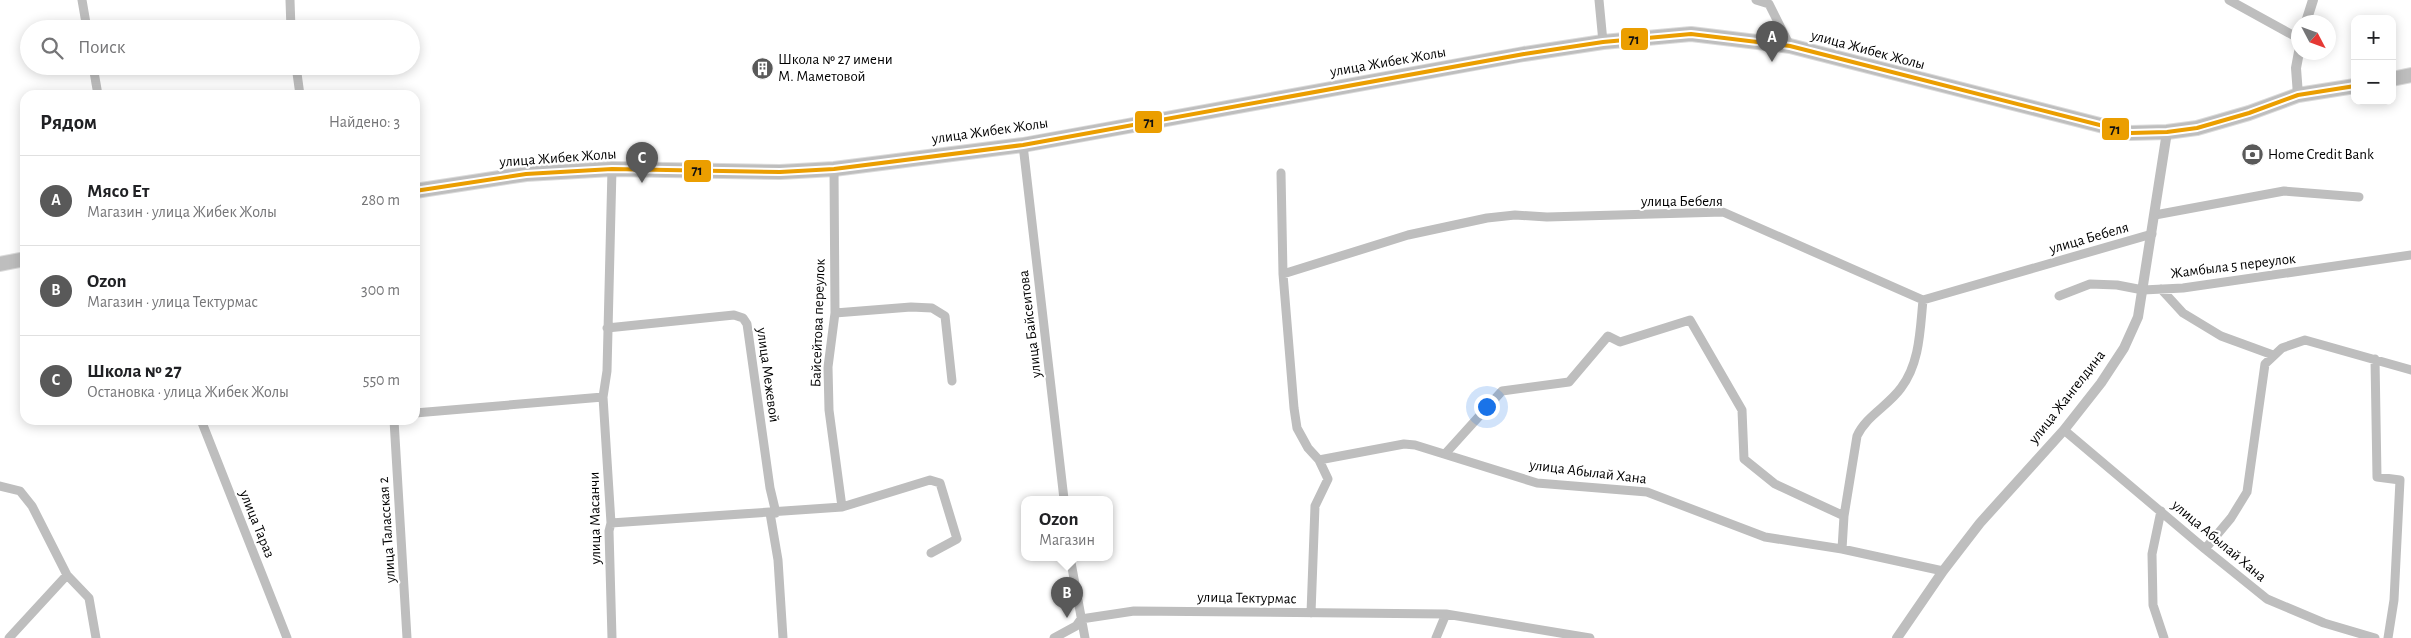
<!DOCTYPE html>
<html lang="ru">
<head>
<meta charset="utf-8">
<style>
  :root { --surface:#fff; --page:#f6f6f6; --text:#202124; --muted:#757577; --line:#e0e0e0; --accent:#595959 }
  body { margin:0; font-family:"Alegreya Sans",sans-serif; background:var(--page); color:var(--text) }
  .controls { position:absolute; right:15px; top:15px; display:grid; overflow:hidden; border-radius:10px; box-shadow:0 2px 12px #0003 }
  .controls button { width:45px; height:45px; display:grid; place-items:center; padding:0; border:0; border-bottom:1px solid var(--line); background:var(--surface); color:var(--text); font:25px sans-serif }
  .compass { position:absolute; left:2291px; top:15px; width:45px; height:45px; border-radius:50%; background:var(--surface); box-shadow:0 2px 12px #0003; rotate:131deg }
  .you { position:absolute; left:1486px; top:406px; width:18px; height:18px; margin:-12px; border:4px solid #fff; border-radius:50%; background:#1a73e8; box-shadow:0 0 0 8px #1a73e833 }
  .badge { display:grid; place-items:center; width:32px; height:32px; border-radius:50%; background:var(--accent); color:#fff; font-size:16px; font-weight:700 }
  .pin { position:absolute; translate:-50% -41px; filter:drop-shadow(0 1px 2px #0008) }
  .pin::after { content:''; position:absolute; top:26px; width:18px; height:15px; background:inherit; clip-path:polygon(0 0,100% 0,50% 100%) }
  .popup { position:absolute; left:1021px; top:496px; width:92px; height:65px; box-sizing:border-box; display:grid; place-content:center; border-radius:10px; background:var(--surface); filter:drop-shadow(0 1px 4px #0005); font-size:16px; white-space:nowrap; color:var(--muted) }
  .popup b { font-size:19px; color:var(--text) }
  .popup::after { content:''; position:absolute; left:50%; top:100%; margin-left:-10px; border:10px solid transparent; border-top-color:var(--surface) }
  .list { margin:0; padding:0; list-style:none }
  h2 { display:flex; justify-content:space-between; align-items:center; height:65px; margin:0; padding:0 20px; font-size:21px }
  h2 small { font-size:16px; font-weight:400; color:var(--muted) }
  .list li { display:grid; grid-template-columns:32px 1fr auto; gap:15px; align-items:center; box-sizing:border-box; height:90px; padding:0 20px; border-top:1px solid var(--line) }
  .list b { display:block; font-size:19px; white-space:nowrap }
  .list p { margin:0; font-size:16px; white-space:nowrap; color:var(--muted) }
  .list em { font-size:16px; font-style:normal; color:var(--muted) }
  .icon { flex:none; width:28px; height:28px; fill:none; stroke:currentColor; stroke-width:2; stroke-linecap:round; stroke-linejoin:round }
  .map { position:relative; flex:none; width:2411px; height:638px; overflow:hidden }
  .search { position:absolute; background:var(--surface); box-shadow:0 2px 12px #0003; left:20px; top:20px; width:400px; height:55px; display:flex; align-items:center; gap:12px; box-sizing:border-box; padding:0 18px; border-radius:28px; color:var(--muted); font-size:19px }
  .panel { position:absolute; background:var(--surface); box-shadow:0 2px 12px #0003; left:20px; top:90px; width:400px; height:335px; border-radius:15px }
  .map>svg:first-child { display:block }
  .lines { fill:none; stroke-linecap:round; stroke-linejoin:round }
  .primary-casing { stroke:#dbdbdb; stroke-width:16 }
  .minor { stroke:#bebebe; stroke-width:9 }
  .tertiary { stroke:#bebebe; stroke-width:10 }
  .primary { stroke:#bebebe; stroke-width:14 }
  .bus-1-casing { stroke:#fff; stroke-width:8 }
  .bus-1 { stroke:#eb9e00; stroke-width:4 }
  .labels { text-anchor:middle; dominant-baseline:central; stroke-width:4.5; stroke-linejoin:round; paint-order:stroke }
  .street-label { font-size:15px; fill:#000; stroke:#fff }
  .poi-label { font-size:15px; fill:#000; stroke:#fff; text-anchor:start }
  .line-badge { stroke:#fff; stroke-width:2 }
  .pale-badge-label { font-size:14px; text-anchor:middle; font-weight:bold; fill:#111 }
</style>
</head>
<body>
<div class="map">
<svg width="2411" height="638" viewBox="0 0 2411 638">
  <rect width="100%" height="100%" fill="#fff"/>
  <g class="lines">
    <defs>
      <path id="primary" d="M 2392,79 L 2411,75
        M 415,191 L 526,174 L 612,169 L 780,172 L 834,169 L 1023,145 L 1524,54 L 1603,42 L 1691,34 L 1790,46 L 2131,133 L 2167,132 L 2197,128 L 2249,113 L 2298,95 L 2355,86
        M 0,264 L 25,259"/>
    </defs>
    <use href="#primary" class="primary-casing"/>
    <path class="minor" d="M 82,0 L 87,29
      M 290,0 L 291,29
      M 1599,0 L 1603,42
      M 1756,0 L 1769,4 L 1790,46
      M 2229,0 L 2298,38
      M 93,66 L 98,95
      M 296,66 L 300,95
      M 1023,145 L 1064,499
      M 612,169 L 607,371 L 603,397 L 611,523 L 609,531 L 612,638
      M 834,169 L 835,313 L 828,367 L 829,410 L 842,507
      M 1281,173 L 1283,274 L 1294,408 L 1297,428 L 1308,448 L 1319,460 L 1328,479 L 1315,506 L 1311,613
      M 2155,215 L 2284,191 L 2359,197
      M 1283,274 L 1408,235 L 1487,218 L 1515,215 L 1547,217 L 1723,212 L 1923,300 L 2152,234
      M 2161,289 L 2183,313 L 2221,336 L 2273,355
      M 2059,296 L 2090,284 L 2117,285 L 2143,290 L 2183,288 L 2411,255
      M 835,313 L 911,307 L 932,308 L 945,316 L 952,381
      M 607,328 L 734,315 L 743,318 L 747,324 L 770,488 L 776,513
      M 2375,359 L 2377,477 L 2400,480 L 2394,600 L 2388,638
      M 415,413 L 603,397
      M 201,420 L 287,638
      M 394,420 L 407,638
      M 2064,430 L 2205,549 L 2267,599 L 2324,623 L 2375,638
      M 1445,454 L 1502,391 L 1569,382 L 1608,336 L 1620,342 L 1690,320 L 1742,410 L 1744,459 L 1775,484 L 1844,516 L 1842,549
      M 1319,460 L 1404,444 L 1415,445 L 1537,483 L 1647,492 L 1765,537 L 1842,549 L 1943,571
      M 0,486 L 20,491 L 32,506 L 67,575
      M 2161,511 L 2152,554 L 2153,605 L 2164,638
      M 770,513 L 778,560 L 783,638
      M 1844,516 L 1857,436 C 1866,416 1888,406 1901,388 C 1920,363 1920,330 1923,300
      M 611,523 L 842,507 L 930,480 L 940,483 L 957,539 L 931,553
      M 2205,549 L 2231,518 L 2247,492 L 2265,364 L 2282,348 L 2305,340 L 2411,370
      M 1070,557 L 1085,638
      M 9,638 L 67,575 L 89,598 L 96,638
      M 1054,638 L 1076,626 L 1081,619 L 1134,611 L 1446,614 L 1590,638
      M 1436,638 L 1446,614"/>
    <path class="tertiary" d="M 2306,22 L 2313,0
      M 2298,95 L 2296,68 L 2299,52
      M 1897,638 L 1943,571 L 1980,523 L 2064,430 L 2101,383 L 2124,348 L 2138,317 L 2167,132"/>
    <use href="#primary" class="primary"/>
    <defs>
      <path id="bus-1" d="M 415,191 L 526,174 L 612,169 L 780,172 L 834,169 L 1023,145 L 1524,54 L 1603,42 L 1691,34 L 1790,46 L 2131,133 L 2167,132 L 2197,128 L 2249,113 L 2298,95 L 2355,86"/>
    </defs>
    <use href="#bus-1" class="bus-1-casing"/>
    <use href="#bus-1" class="bus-1"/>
  </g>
  <defs>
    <symbol id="building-disc" viewBox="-11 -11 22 22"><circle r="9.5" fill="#595959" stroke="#fff"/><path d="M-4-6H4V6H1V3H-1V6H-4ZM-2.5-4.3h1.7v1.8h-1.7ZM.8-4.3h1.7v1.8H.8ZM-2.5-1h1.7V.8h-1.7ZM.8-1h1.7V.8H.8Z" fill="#fff"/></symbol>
    <symbol id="bank-disc" viewBox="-11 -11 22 22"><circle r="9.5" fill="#595959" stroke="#fff"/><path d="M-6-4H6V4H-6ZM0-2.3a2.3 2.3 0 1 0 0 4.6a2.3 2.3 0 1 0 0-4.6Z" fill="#fff"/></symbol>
  </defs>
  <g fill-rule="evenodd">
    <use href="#building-disc" x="750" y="56" width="25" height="25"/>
    <use href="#bank-disc" x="2240" y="142" width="25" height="25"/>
  </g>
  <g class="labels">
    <g class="street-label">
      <text transform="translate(1868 50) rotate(15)">улица Жибек Жолы</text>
      <text transform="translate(1388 62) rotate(-10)">улица Жибек Жолы</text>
      <text transform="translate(990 131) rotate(-8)">улица Жибек Жолы</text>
      <text transform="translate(558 158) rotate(-4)">улица Жибек Жолы</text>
      <text x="1682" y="201">улица Бебеля</text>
      <text transform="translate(2089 238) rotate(-16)">улица Бебеля</text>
      <text transform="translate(2233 266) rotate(-7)">Жамбыла 5 переулок</text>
      <text transform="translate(818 323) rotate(-88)">Байсейтова переулок</text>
      <text transform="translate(1030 324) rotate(-97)">улица Байсеитова</text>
      <text transform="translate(768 375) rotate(82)">улица Межевой</text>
      <text transform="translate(2067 397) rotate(-52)">улица Жангелдина</text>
      <text transform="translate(1588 472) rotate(7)">улица Абылай Хана</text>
      <text transform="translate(595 518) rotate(-91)">улица Масанчи</text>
      <text transform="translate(257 524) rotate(68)">улица Тараз</text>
      <text transform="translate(387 530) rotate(-94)">улица Таласская 2</text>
      <text transform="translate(2219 541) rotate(40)">улица Абылай Хана</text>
      <text transform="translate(1247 598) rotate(1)">улица Тектурмас</text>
    </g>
    <g class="poi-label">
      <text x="778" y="59">Школа № 27 имени<tspan x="778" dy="17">М. Маметовой</tspan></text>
      <text x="2268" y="154">Home Credit Bank</text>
    </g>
  </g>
  <g class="line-badge">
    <rect x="1620" y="27" width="29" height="24" rx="5" fill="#eb9e00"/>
    <rect x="1134" y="110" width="29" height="24" rx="5" fill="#eb9e00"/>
    <rect x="2101" y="117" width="29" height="24" rx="5" fill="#eb9e00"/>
    <rect x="683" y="159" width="29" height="24" rx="5" fill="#eb9e00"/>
  </g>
  <g class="pale-badge-label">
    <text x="1634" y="44">71</text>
    <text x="1149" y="127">71</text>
    <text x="2115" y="134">71</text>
    <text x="697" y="175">71</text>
  </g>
</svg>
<div class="controls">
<button>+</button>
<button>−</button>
</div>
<svg class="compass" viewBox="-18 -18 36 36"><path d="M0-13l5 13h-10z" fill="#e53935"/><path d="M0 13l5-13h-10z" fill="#757577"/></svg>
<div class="you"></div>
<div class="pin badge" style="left:1772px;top:62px">A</div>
<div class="pin badge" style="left:1067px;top:618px">B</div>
<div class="popup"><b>Ozon</b>Магазин</div>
<div class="pin badge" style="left:642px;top:183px">C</div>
<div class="search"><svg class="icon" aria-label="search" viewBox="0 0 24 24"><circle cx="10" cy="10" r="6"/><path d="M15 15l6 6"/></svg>Поиск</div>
<section class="panel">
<h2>Рядом<small>Найдено: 3</small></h2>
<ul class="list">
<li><span class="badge">A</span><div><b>Мясо Ет</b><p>Магазин · улица Жибек Жолы</p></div><em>280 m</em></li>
<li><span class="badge">B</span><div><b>Ozon</b><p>Магазин · улица Тектурмас</p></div><em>300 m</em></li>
<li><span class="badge">C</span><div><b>Школа № 27</b><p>Остановка · улица Жибек Жолы</p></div><em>550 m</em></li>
</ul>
</section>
</div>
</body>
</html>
